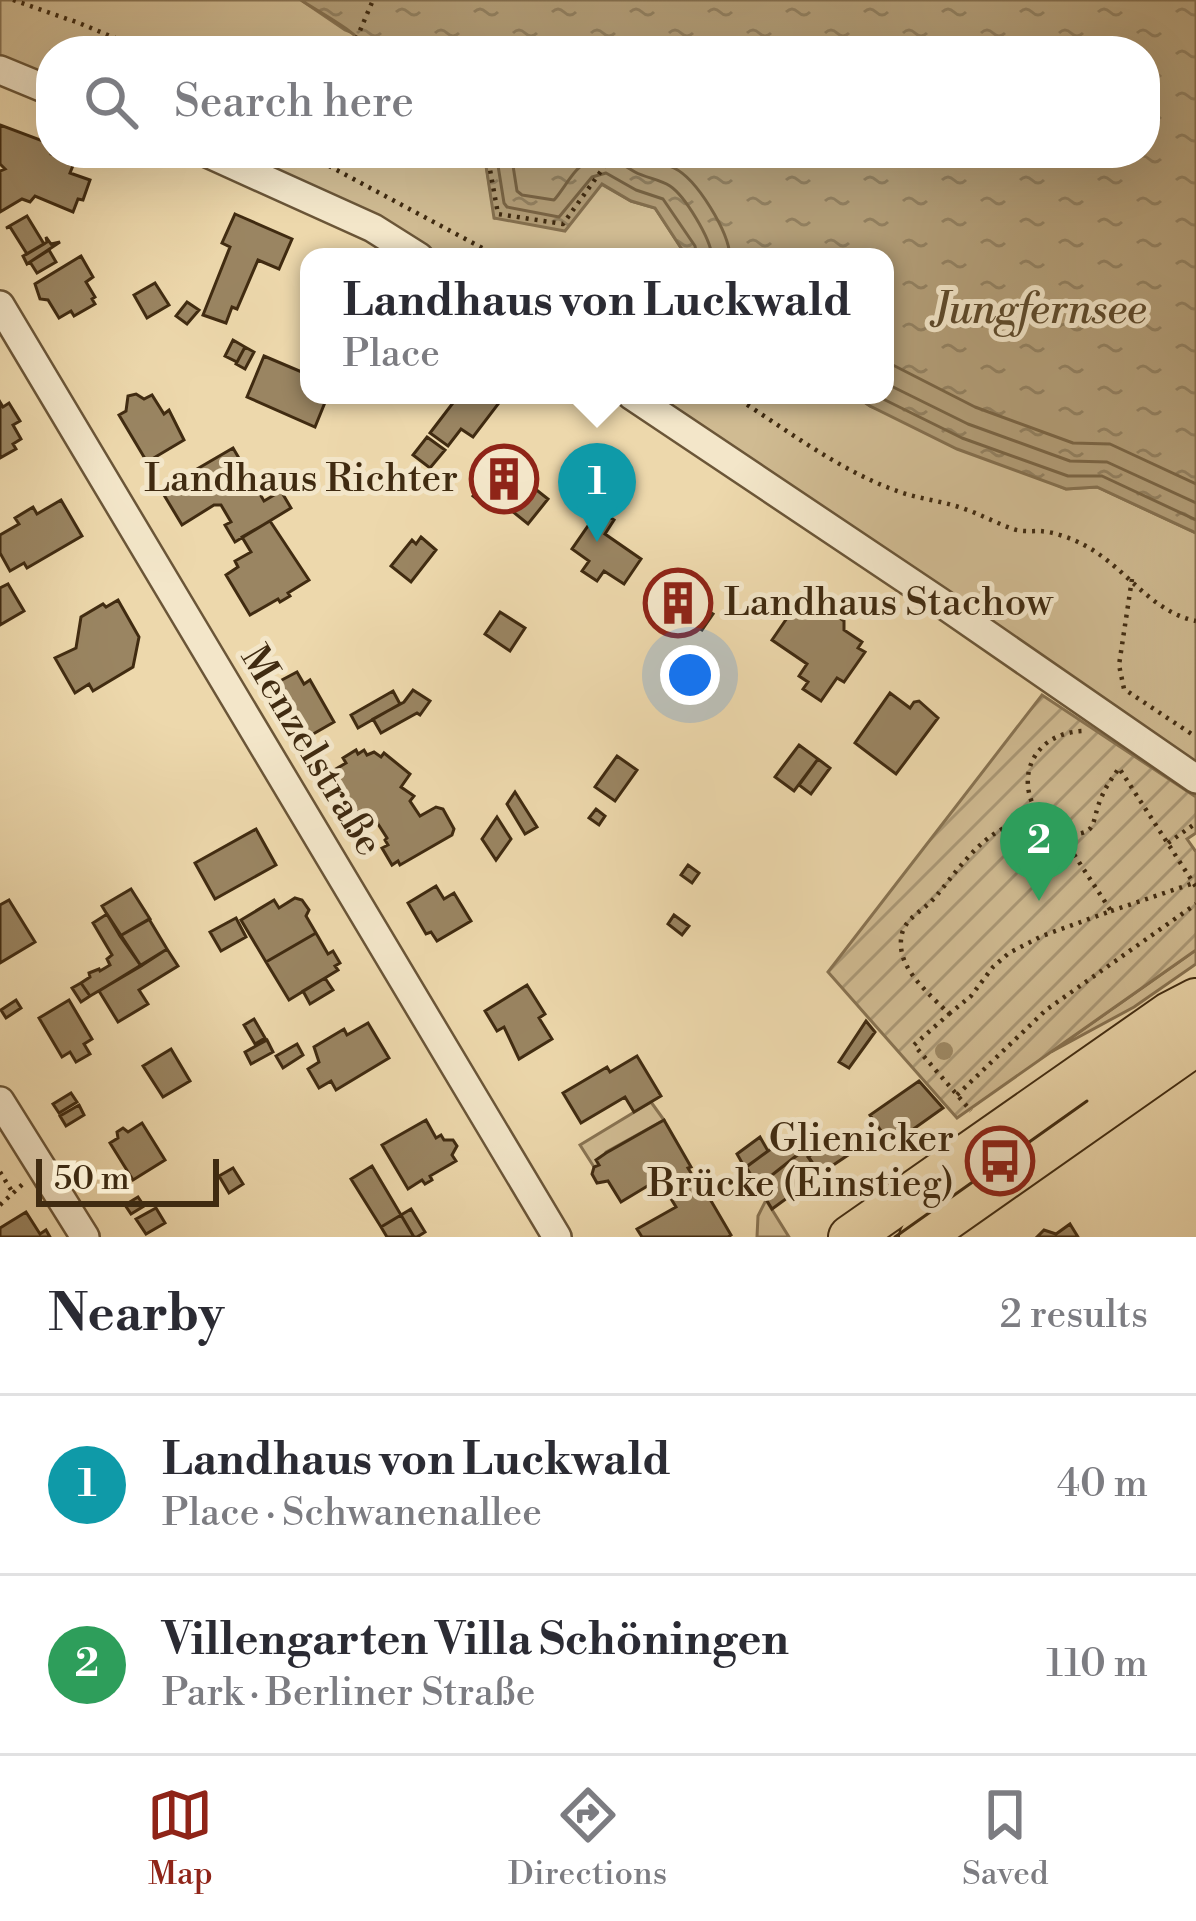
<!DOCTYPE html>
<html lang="en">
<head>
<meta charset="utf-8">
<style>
  :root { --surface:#fff; --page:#f2f2f3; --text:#2b2b33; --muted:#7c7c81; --line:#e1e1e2; --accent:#8f2418 }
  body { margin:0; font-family:"Libre Bodoni",serif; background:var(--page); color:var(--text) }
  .scale { position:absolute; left:36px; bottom:30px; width:183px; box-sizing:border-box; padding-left:12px; border:6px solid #402b11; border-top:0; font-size:33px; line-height:42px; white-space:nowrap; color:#402b11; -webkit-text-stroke:9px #f3e6c9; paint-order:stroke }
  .you { position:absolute; left:690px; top:675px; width:42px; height:42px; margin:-30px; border:9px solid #fff; border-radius:50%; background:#1a73e8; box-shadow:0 0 0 18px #1a73e833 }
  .badge { display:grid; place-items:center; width:78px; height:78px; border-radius:50%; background:var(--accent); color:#fff; font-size:39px; font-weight:700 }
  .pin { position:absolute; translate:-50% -99px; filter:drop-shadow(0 3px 6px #0008) }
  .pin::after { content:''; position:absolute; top:63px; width:42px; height:36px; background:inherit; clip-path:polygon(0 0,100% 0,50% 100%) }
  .popup { position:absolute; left:300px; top:248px; width:594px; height:156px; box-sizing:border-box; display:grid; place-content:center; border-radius:24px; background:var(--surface); filter:drop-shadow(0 3px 9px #0005); font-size:39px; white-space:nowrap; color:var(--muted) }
  .popup b { font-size:45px; color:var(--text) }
  .popup::after { content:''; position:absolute; left:50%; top:100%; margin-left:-24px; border:24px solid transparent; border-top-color:var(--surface) }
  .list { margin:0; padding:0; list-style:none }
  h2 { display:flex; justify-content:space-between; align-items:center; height:156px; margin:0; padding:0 48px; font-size:51px }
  h2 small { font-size:39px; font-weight:400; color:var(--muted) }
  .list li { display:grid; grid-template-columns:78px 1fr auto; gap:36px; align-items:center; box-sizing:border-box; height:180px; padding:0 48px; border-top:3px solid var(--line) }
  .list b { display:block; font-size:45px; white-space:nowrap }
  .list p { margin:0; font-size:39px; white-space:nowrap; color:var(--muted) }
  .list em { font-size:39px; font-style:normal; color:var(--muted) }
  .icon { flex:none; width:66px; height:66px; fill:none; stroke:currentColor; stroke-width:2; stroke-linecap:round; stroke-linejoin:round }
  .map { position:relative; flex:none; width:1196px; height:1237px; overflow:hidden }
  .search { position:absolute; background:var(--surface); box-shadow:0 12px 48px #0002; left:36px; right:36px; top:36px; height:132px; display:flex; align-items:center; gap:30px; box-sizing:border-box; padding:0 42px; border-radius:48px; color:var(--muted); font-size:45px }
  .sheet { height:516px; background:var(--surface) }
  nav { display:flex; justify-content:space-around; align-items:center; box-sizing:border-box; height:168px; border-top:3px solid var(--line); background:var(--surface); font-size:33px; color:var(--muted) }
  nav a { display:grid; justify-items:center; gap:6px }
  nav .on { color:var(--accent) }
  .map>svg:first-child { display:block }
  .green { fill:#d0bb92; stroke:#887352; stroke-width:3 }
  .garden { fill:url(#garden-furrows); stroke:#887352; stroke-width:3 }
  .water { fill:url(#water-ripples); stroke:#846f4e; stroke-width:3 }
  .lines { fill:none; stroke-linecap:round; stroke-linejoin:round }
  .shore { stroke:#796444; stroke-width:3 }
  .building { fill:#9a8562; stroke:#402b11; stroke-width:3 }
  .street-casing { stroke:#6b5638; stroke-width:32 }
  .primary-casing { stroke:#402b11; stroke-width:46 }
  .path { stroke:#402b11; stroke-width:4.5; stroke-dasharray:3 6; stroke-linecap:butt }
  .street { stroke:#f3e6c9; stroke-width:27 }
  .primary { stroke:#edd8ac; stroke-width:42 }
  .tram { stroke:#402b11; stroke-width:3 }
  .tree { fill:#9e8965 }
  .labels { text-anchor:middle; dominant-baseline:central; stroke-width:10; stroke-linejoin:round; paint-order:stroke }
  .poi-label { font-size:39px; fill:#402b11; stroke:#f3e6c9; text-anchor:end }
  .street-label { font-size:39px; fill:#402b11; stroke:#f3e6c9 }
  .water-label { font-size:42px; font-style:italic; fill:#5c482a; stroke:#f3e6c9 }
</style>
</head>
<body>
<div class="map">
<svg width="1196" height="1237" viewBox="0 0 1196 1237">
  <defs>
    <pattern id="garden-furrows" width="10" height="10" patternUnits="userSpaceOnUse" patternTransform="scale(3)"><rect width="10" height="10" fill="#d0bb92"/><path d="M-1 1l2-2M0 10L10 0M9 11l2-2" fill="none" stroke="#aa9876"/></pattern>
    <pattern id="water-ripples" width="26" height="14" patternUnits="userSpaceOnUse" patternTransform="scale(3)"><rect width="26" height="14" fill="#b29d77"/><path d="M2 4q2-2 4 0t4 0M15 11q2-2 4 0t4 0" fill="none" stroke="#928060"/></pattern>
  </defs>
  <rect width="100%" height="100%" fill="#edd8ac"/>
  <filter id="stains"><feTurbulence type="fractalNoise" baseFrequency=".00167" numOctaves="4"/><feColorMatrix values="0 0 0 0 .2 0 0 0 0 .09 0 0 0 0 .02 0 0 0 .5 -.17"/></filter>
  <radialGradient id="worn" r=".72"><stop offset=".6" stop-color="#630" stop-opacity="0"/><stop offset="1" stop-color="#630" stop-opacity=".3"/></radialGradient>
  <path class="green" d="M 0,0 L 301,0 L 345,30 L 387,46 L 391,51 L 51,51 L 51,101 L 0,80 Z
    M 182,153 L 484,153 L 495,218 L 601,184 L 631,201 L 655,208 L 687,257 L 399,257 L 328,211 Z
    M 615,395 L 854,395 L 870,406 L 1066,489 L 1097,487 L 1196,533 L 1196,797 L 1135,758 L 1141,753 L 719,462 Z
    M 1196,950 L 1196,964 L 1134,1007 L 1051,1052 Z
    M 651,1102 L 664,1120 L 606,1152 L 599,1165 L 594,1167 L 580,1145 Z
    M 766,1200 L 789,1237 L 757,1237 L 758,1216 Z"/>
  <path class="garden" d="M 1042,695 L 1196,797 L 1196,833 L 1187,839 L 1196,852 L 1196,950 L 957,1118 L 828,972 Z"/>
  <path class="water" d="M 301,0 L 1196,0 L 1196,533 L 1097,487 L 1066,489 L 957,449 L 870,406 L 854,395 L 885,395 L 885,257 L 687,257 L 655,208 L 631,201 L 602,184 L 565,231 L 494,218 L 484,153 L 1145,153 L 1145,51 L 391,51 L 387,46 L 366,48 C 355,30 320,13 301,0 Z"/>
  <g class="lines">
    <path class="shore" d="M 496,153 L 504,203 L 507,207 L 559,217 L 592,177 L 606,173 L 636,190 L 663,199 L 695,246 L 697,257
      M 511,153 L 517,191 L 522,195 L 554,200 C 565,188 575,165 592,159 C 608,153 621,164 635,172 C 646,178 659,179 670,186 C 685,196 711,239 712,257
      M 638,153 C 650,160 662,162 674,168 C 697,179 729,232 730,257
      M 885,361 L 975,407 L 1073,443 L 1110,444 L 1196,484
      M 885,383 L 968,424 L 1070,461 L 1107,462 L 1196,503
      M 875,395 L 962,438 L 1068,476 L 1102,476 L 1196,520"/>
  </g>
  <path class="building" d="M 0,125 L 51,144 L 51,154 L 57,156 L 64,153 L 76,158 L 70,173 L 90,180 L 83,200 L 78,199 L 73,212 L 35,196 L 30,202 L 22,199 L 0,212 L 0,171 L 5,169 L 0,164 Z
    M 235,214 L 292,239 L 279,269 L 258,260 L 237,309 L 232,307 L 226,323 L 203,315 L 230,247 L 222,243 Z
    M 27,216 L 44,244 L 27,254 L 10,227 L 6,228 Z
    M 46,237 L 51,244 L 60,242 L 27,264 L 23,256 L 47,242 Z
    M 49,250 L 56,262 L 37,273 L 30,262 Z
    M 81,256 L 93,277 L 86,282 L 95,297 L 92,299 L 95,304 L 74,316 L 71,311 L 59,318 L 48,300 L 40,299 L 35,284 Z
    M 155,283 L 169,305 L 147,318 L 134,295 Z
    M 187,302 L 199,310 L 187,324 L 176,316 Z
    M 233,340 L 245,347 L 237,362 L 225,356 Z
    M 245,347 L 254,352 L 245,369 L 236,364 Z
    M 264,356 L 309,375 L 309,395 L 328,395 L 315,427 L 247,397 Z
    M 136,394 L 144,399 L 152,395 L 164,414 L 169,410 L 184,440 L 147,462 L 119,415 L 126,411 L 128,396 Z
    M 459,395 L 498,395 L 502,399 L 473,437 L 461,429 L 448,446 L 430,433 Z
    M 0,402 L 3,407 L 9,403 L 20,421 L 13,425 L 21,439 L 13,444 L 16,449 L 0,458 Z
    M 427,437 L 445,450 L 430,468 L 413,455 Z
    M 233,448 L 264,501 L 281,491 L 291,508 L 235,542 L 225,525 L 231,522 L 221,505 L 214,505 L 182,525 L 161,490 Z
    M 500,461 L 548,499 L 528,524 L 496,498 L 488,508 L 473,496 Z
    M 61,500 L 82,536 L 27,568 L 24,563 L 10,571 L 0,553 L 0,535 L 19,524 L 15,518 L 33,507 L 37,514 Z
    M 599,510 L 614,520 L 605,534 L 641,559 L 624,584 L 604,571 L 597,581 L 582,571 L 589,561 L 572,549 Z
    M 270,521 L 309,580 L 288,593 L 290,596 L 280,602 L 278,599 L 250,615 L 226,575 L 238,567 L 235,561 L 251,552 L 242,537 Z
    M 421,537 L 436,550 L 411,582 L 391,566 L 412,540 L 416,544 Z
    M 668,574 L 708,601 L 703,608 L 713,614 L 702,630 L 692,624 L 687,631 L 683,629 L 679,634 L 667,626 L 671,620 L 647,605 Z
    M 8,584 L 24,611 L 0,625 L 0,588 Z
    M 118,600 L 139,637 L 133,667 L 93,691 L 89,684 L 75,693 L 55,658 L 76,648 L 81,617 L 103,604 L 106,607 Z
    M 798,602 L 804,606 L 806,603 L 825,616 L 834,614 L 844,621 L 844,630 L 862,642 L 858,648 L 865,652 L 844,682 L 837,678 L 821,701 L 803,689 L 808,682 L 799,676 L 807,664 L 772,640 Z
    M 500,612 L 525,628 L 510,651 L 485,634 Z
    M 297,672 L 304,684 L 310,680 L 334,722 L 301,741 L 277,699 L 285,694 L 278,682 Z
    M 413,690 L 430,701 L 420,715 L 417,713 L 381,733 L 373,719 L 404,702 Z
    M 393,691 L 400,704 L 358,728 L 351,715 Z
    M 890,693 L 910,708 L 914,702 L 919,701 L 938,718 L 896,774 L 855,743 Z
    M 799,745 L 818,759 L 794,791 L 775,777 Z
    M 356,750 L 358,754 L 364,750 L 367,755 L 374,752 L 381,757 L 384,753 L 410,774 L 401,787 L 414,796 L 410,801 L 420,816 L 436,807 L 443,809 L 454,829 L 452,835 L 400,865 L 398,861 L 392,865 L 382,848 L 388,845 L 385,840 L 387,838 L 376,821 L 361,819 L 350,801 L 347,803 L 329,773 L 346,763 L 343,758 Z
    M 617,756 L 637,770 L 615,801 L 595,787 Z
    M 818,759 L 830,768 L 811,794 L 799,785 Z
    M 515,792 L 537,827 L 525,834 L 507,804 Z
    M 596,809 L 605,816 L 599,825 L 589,818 Z
    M 497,817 L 511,839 L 496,860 L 482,839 Z
    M 256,829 L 276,865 L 215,899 L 195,863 Z
    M 688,865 L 699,873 L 692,883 L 681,875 Z
    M 436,886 L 444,899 L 454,893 L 471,921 L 437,941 L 431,932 L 426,934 L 408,903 Z
    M 131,889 L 150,919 L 120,936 L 102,906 Z
    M 295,898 L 302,900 L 309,910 L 306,916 L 316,933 L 266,962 L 241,920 L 274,900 L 279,908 Z
    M 9,900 L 35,942 L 0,963 L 0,905 Z
    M 107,914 L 141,966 L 90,996 L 81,983 L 90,977 L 89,973 L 99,969 L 100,971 L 110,965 L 107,959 L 112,955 L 93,923 Z
    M 674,915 L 689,926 L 682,935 L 668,924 Z
    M 236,918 L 246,937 L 221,951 L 210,932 Z
    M 149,919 L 167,949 L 141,966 L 120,936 Z
    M 316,933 L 328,954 L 333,951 L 340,963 L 335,966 L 338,970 L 289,1000 L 266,962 Z
    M 167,949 L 178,966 L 139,990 L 148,1004 L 118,1022 L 99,991 Z
    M 325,978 L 333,990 L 310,1004 L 303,991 Z
    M 81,983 L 90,996 L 81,1002 L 72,988 Z
    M 527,985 L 545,1014 L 539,1018 L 552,1039 L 519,1059 L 504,1027 L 497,1031 L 485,1011 Z
    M 16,1000 L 21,1008 L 6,1018 L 1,1010 Z
    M 69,1000 L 92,1039 L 84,1044 L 90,1054 L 76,1062 L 70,1052 L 62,1057 L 39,1018 Z
    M 254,1019 L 265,1038 L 255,1044 L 244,1025 Z
    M 866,1021 L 875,1032 L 849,1068 L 839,1062 Z
    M 368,1023 L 389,1058 L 336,1090 L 331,1081 L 319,1088 L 308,1069 L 319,1062 L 314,1047 L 344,1029 L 347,1035 Z
    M 267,1040 L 273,1052 L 251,1064 L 245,1052 Z
    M 297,1044 L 303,1055 L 283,1068 L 276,1056 Z
    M 171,1049 L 190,1081 L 163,1097 L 143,1066 Z
    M 637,1056 L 661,1096 L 634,1112 L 625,1097 L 581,1123 L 563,1093 L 607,1067 L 610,1072 Z
    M 919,1081 L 943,1108 L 891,1145 L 870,1115 Z
    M 71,1093 L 77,1102 L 59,1113 L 53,1104 Z
    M 79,1105 L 84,1115 L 66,1126 L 60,1116 Z
    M 426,1120 L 436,1138 L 441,1135 L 444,1140 L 453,1140 L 457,1146 L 452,1155 L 456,1161 L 430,1176 L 432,1180 L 425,1184 L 422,1180 L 408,1189 L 382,1145 Z
    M 664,1120 L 691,1167 L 688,1168 L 697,1183 L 700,1182 L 731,1235 L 728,1237 L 642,1237 L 637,1229 L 676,1207 L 659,1179 L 621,1202 L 608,1181 L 597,1183 L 592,1174 L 594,1167 L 599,1165 L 596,1160 L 606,1153 Z
    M 142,1123 L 165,1160 L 133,1180 L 110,1143 L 118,1138 L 117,1132 L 123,1128 L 128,1132 Z
    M 844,1131 L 857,1149 L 820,1174 L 808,1157 Z
    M 789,1136 L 801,1152 L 758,1186 L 746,1167 Z
    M 760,1137 L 768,1151 L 745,1168 L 737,1154 Z
    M 804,1150 L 820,1174 L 772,1209 L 758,1186 Z
    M 372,1166 L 401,1215 L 381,1227 L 351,1179 Z
    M 233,1168 L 243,1184 L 229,1193 L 219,1176 Z
    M 138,1197 L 144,1206 L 131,1214 L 125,1205 Z
    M 156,1208 L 165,1223 L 146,1234 L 136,1219 Z
    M 411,1209 L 425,1232 L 417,1237 L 414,1237 L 401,1215 Z
    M 26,1212 L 40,1234 L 46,1230 L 50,1237 L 0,1237 L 0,1228 Z
    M 401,1215 L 414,1237 L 387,1237 L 381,1227 Z
    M 1070,1224 L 1078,1237 L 1037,1237 L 1044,1230 L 1056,1234 Z"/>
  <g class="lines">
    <defs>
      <path id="street" d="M 0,70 L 51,91
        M 207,153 L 373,228 L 419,257
        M 0,305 L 557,1237
        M 631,395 L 940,602 L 1196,779
        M 0,1101 L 85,1237"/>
      <path id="primary" d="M 850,1237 L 1169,1014 L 1196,1000
        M 921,1237 L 1196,1044"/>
    </defs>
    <use href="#street" class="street-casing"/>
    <use href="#primary" class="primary-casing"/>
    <path class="path" d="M 13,0 L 79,23 L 146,51
      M 353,47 L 373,0
      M 305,153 L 499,257
      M 487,153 L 498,214 L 563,224 L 614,153
      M 732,395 C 786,429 839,471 900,492 C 920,499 942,501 962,508 C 980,514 996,523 1013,529 C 1022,532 1031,531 1040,531 C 1054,532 1071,538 1084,545 C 1126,567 1149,611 1196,621
      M 1132,579 L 1119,665 L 1124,689 L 1196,737
      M 1046,824 C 1010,785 1030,733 1083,731
      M 1063,835 C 1101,834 1089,825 1102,796 C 1106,786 1113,777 1119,768 L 1196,887
      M 1168,843 L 1196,823
      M 1111,911 L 1194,883
      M 949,1014 L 971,996 L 993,967 L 1009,953 L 1042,936 L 1111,911 L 1058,830 C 1003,801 966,860 937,895 C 922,914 899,918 901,946 C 902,973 932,996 949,1014 L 914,1045 L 971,1111
      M 957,1095 L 1046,1010 L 1196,904
      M 0,1172 L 13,1193
      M 0,1205 L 25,1182"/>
    <use href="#street" class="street"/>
    <use href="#primary" class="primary"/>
    <path class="tram" d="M 895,1237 L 1087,1101"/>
  </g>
  <circle class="tree" cx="944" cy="1051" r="9"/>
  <defs>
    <symbol id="building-ring" viewBox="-11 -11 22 22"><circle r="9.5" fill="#f3e6c9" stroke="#8f2418" stroke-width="1.5"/><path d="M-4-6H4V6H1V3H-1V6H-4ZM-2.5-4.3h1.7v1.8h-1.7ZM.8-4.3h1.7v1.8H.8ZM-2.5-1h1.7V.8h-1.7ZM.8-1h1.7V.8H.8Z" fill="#8f2418"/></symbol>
    <symbol id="bus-ring" viewBox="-11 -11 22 22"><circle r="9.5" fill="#f3e6c9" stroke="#8f2418" stroke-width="1.5"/><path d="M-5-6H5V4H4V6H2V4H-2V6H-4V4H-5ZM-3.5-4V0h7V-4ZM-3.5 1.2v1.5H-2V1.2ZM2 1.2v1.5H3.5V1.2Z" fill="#8f2418"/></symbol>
  </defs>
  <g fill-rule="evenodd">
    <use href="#building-ring" x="466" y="441" width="76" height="76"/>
    <use href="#building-ring" x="640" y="565" width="76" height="76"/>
    <use href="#bus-ring" x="962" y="1123" width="76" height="76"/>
  </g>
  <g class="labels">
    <g class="poi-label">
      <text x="458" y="479">Landhaus Richter</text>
      <text x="724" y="603" text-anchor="start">Landhaus Stachow</text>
      <text x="954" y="1139">Glienicker<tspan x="954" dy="45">Brücke (Einstieg)</tspan></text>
    </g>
    <g class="street-label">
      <text transform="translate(311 751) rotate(59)">Menzelstraße</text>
    </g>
    <g class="water-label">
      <text x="1040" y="310">Jungfernsee</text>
    </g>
  </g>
  <rect width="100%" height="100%" filter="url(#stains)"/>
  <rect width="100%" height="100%" fill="url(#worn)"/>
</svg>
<div class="scale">50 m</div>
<div class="you"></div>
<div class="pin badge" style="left:597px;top:542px;background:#0f9aa8">1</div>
<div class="popup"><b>Landhaus von Luckwald</b>Place</div>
<div class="pin badge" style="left:1039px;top:901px;background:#2e9e5b">2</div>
<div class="search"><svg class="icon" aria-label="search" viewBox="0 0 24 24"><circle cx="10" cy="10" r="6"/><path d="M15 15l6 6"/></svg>Search here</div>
</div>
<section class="sheet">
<h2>Nearby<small>2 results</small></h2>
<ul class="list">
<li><span class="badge" style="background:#0f9aa8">1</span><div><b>Landhaus von Luckwald</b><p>Place · Schwanenallee</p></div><em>40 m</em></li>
<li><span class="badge" style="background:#2e9e5b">2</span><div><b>Villengarten Villa Schöningen</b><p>Park · Berliner Straße</p></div><em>110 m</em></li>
</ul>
</section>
<nav>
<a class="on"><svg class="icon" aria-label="map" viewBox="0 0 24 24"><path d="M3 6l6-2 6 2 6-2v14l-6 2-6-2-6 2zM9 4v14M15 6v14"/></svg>Map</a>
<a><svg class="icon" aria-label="directions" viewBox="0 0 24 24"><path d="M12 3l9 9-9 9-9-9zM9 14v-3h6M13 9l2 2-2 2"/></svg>Directions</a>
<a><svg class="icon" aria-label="saved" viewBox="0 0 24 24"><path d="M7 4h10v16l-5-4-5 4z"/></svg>Saved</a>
</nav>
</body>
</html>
